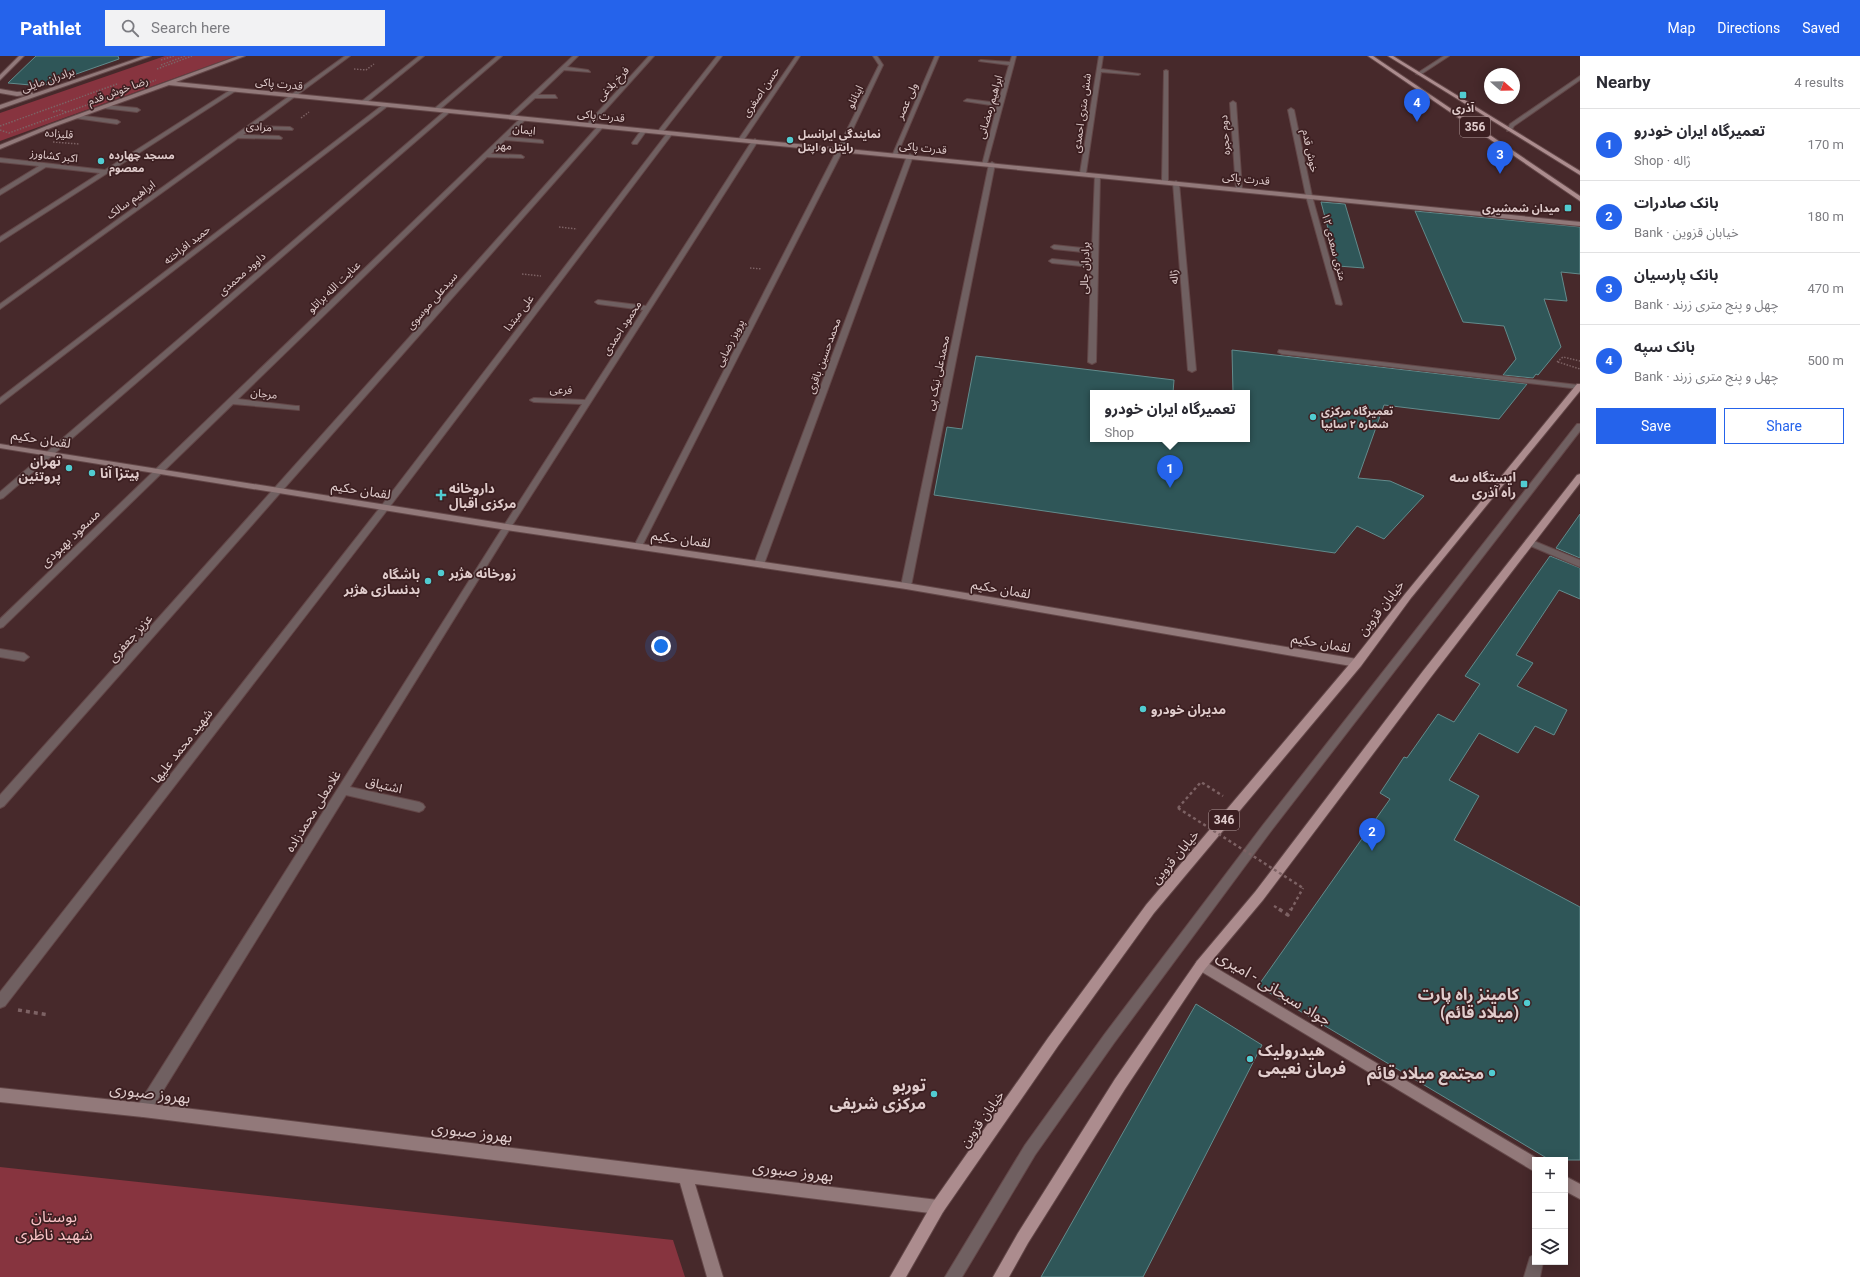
<!DOCTYPE html>
<html lang="en">
<head>
<meta charset="utf-8">
<style>
  :root { --surface:#fff; --page:#f2f2f3; --text:#2b2b33; --muted:#7c7c81; --line:#e1e1e2; --accent:#2563eb }
  body { margin:0; font-family:Roboto,"Noto Sans Arabic",sans-serif; background:var(--page); color:var(--text) }
  .controls { position:absolute; right:12px; bottom:12px; display:grid; overflow:hidden; border-radius:0px; box-shadow:0 2px 10px #0003 }
  .controls button { width:36px; height:36px; display:grid; place-items:center; padding:0; border:0; border-bottom:1px solid var(--line); background:var(--surface); color:var(--text); font:20px sans-serif }
  .compass { position:absolute; left:1484px; top:12px; width:36px; height:36px; border-radius:50%; background:var(--surface); box-shadow:0 2px 10px #0003; rotate:110deg }
  .you { position:absolute; left:661px; top:590px; width:14px; height:14px; margin:-10px; border:3px solid #fff; border-radius:50%; background:#1a73e8; box-shadow:0 0 0 6px #1a73e833 }
  .badge { display:grid; place-items:center; width:26px; height:26px; border-radius:50%; background:var(--accent); color:#fff; font-size:13px; font-weight:700 }
  .pin { position:absolute; translate:-50% -33px; filter:drop-shadow(0 1px 2px #0008) }
  .pin::after { content:''; position:absolute; top:21px; width:14px; height:12px; background:inherit; clip-path:polygon(0 0,100% 0,50% 100%) }
  .popup { position:absolute; left:1090px; top:334px; width:160px; height:52px; box-sizing:border-box; display:grid; place-content:center; border-radius:0px; background:var(--surface); filter:drop-shadow(0 1px 3px #0005); font-size:13px; white-space:nowrap; color:var(--muted) }
  .popup b { font-size:15px; color:var(--text) }
  .popup::after { content:''; position:absolute; left:50%; top:100%; margin-left:-8px; border:8px solid transparent; border-top-color:var(--surface) }
  .list { margin:0; padding:0; list-style:none }
  h2 { display:flex; justify-content:space-between; align-items:center; height:52px; margin:0; padding:0 16px; font-size:17px }
  h2 small { font-size:13px; font-weight:400; color:var(--muted) }
  .list li { display:grid; grid-template-columns:26px 1fr auto; gap:12px; align-items:center; box-sizing:border-box; height:72px; padding:0 16px; border-top:1px solid var(--line) }
  .list b { display:block; font-size:15px; white-space:nowrap }
  .list p { margin:0; font-size:13px; white-space:nowrap; color:var(--muted) }
  .list em { font-size:13px; font-style:normal; color:var(--muted) }
  .actions { display:flex; gap:8px; padding:12px 16px }
  .actions a { flex:1; padding:9px 0; border:1px solid var(--accent); border-radius:0px; text-align:center; font-size:14px; color:var(--accent) }
  .actions .main { background:var(--accent); color:#fff }
  .icon { flex:none; width:22px; height:22px; fill:none; stroke:currentColor; stroke-width:2; stroke-linecap:round; stroke-linejoin:round }
  .map { position:relative; flex:none; width:1580px; height:1221px; overflow:hidden }
  header { display:flex; align-items:center; gap:24px; box-sizing:border-box; height:56px; padding:0 20px; background:var(--accent); color:#fff }
  header strong { font-size:19px }
  nav { display:flex; gap:22px; margin-inline-start:auto; font-size:14px }
  .search { width:280px; height:36px; background:var(--page); display:flex; align-items:center; gap:10px; box-sizing:border-box; padding:0 14px; border-radius:0px; color:var(--muted); font-size:15px }
  main { display:flex }
  aside { flex:1; background:var(--surface) }
  .map>svg:first-child { display:block }
  .green { fill:#87343f }
  .building { fill:#2f5658; stroke:#628b8c }
  .lines { fill:none; stroke-linecap:round; stroke-linejoin:round }
  .lane-casing { stroke:#634748; stroke-width:2 }
  .street-casing { stroke:#634748; stroke-width:2 }
  .secondary-casing { stroke:#634748; stroke-width:2 }
  .primary-casing { stroke:#634748; stroke-width:2 }
  .path-far2 { stroke:#7d6264; stroke-width:1.5; stroke-dasharray:1.5 1.5; stroke-linecap:butt }
  .path-far1 { stroke:#7d6264; stroke-width:2.5; stroke-dasharray:3 3; stroke-linecap:butt }
  .path { stroke:#7d6264; stroke-width:3.5; stroke-dasharray:4 4; stroke-linecap:butt }
  .lane { fill:#706061; fill-rule:evenodd }
  .street { fill:#706061; fill-rule:evenodd }
  .secondary { fill:#92797a; fill-rule:evenodd }
  .primary { fill:#ac8c8e; fill-rule:evenodd }
  .path-bridge-far1 { stroke:#7d6264; stroke-width:1.5; stroke-dasharray:1.5 1.5; stroke-linecap:butt }
  .path-bridge { stroke:#7d6264; stroke-width:2.5; stroke-dasharray:3 3; stroke-linecap:butt }
  .poi-dot { fill:#51ccd1; stroke:#3c1f21; stroke-width:1.5 }
  .labels { text-anchor:middle; dominant-baseline:central; stroke-width:3.5; stroke-linejoin:round; paint-order:stroke }
  .far-street-label { font-size:11px; fill:#e1cdcd; stroke:#3c1f21 }
  .far-poi-label { font-size:11px; font-weight:bold; fill:#e1cdcd; stroke:#3c1f21; text-anchor:start }
  .shield { fill:#3c1f21; stroke:#b09999; stroke-width:1 }
  .shield-label { font-size:12px; font-weight:bold; fill:#e1cdcd }
  .street-label { font-size:13px; fill:#e1cdcd; stroke:#3c1f21 }
  .poi-label { font-size:13px; font-weight:bold; fill:#e1cdcd; stroke:#3c1f21; text-anchor:start }
  .near-street-label { font-size:16px; fill:#e1cdcd; stroke:#3c1f21 }
  .near-poi-label { font-size:16px; font-weight:bold; fill:#e1cdcd; stroke:#3c1f21; text-anchor:end }
  .near-park-label { font-size:16px; fill:#f8c3c6; stroke:#3c1f21 }
</style>
</head>
<body>
<header>
<strong>Pathlet</strong>
<div class="search"><svg class="icon" aria-label="search" viewBox="0 0 24 24"><circle cx="10" cy="10" r="6"/><path d="M15 15l6 6"/></svg>Search here</div>
<nav><a>Map</a><a>Directions</a><a>Saved</a></nav>
</header>
<main>
<div class="map">
<svg width="1580" height="1221" viewBox="0 0 1580 1221">
  <rect width="100%" height="100%" fill="#47292b"/>
  <path class="green" d="M 165,0 L 236,0 L 0,85 L 0,57 Z
    M 0,1111 L 673,1184 L 685,1221 L 0,1221 Z"/>
  <path class="building" d="M 36,0 L 118,0 L 119,3 L 42,30 L 8,27 Z
    M 1321,146 L 1345,148 L 1364,212 L 1338,210 Z
    M 1415,155 L 1580,171 L 1580,218 L 1561,216 L 1567,245 L 1544,243 L 1561,291 L 1538,319 L 1536,318 L 1533,322 L 1503,319 L 1516,303 L 1504,270 L 1463,266 Z
    M 1232,294 L 1527,328 L 1499,363 L 1384,349 L 1358,422 L 1390,425 L 1424,440 L 1384,483 L 1357,470 L 1335,497 L 934,439 L 947,371 L 962,373 L 976,300 L 1174,324 L 1173,337 L 1093,337 L 1093,383 L 1247,383 L 1247,337 L 1233,337 Z
    M 1580,458 L 1580,502 L 1556,492 Z
    M 1550,500 L 1580,512 L 1580,543 L 1559,534 L 1516,599 L 1533,607 L 1517,630 L 1567,654 L 1554,679 L 1535,670 L 1518,697 L 1479,677 L 1449,724 L 1479,740 L 1454,784 L 1580,851 L 1580,1104 L 1550,1104 L 1258,930 L 1390,743 L 1380,737 L 1404,701 L 1407,702 L 1438,658 L 1454,666 L 1480,628 L 1465,620 Z
    M 1196,948 L 1262,989 L 1143,1221 L 1041,1221 Z"/>
  <g class="lines">
    <defs>
      <path id="lane" d="M 1279,294 L 1578,329 L 1580,329 L 1580,333 L 1282,298 L 1278,296 Z
        M 1577,368 L 1580,368 L 1580,375 L 1271,775 L 1114,987 L 1035,1099 L 962,1221 L 945,1221 L 1025,1089 L 1104,979 L 1263,769 Z
        M 1529,483 L 1580,504 L 1580,511 L 1526,488 L 1525,486 L 1526,484 Z"/>
      <path id="street" d="M 345,0 L 350,0 L 255,70 L 290,71 L 293,73 L 292,74 L 251,73 L 243,79 L 279,80 L 282,82 L 281,83 L 238,82 L 0,253 L 0,248 Z
        M 419,0 L 424,0 L 366,47 L 362,47 L 362,45 Z
        M 497,0 L 502,0 L 438,55 L 434,55 L 434,53 Z
        M 573,0 L 578,0 L 567,11 L 588,14 L 590,16 L 564,14 L 538,39 L 555,39 L 557,42 L 535,42 L 513,62 L 509,62 L 509,60 Z
        M 649,0 L 654,0 L 591,70 L 587,70 L 587,68 Z
        M 717,0 L 722,0 L 662,77 L 658,77 L 658,75 Z
        M 796,0 L 800,0 L 743,85 L 739,85 L 738,84 Z
        M 873,0 L 877,0 L 883,9 L 843,94 L 642,490 L 641,492 L 635,492 L 634,490 L 837,94 L 879,9 Z
        M 935,0 L 939,0 L 897,99 L 892,100 Z
        M 1012,0 L 1016,0 L 1014,8 L 987,108 L 982,109 L 997,50 L 964,45 L 967,43 L 998,47 L 1009,9 L 979,5 L 981,4 L 1010,6 Z
        M 1099,0 L 1103,0 L 1101,13 L 1140,18 L 1138,19 L 1101,16 L 1086,117 L 1083,119 L 1080,117 Z
        M 1444,0 L 1449,0 L 1420,19 L 1416,18 Z
        M 1166,14 L 1168,15 L 1168,125 L 1165,127 L 1162,125 L 1164,15 Z
        M 1580,20 L 1580,24 L 1514,70 L 1511,75 L 1507,75 L 1510,68 Z
        M 232,33 L 237,34 L 0,186 L 0,181 L 100,117 L 46,111 L 0,139 L 0,134 L 39,110 L 0,106 L 0,102 L 105,114 Z
        M 1233,45 L 1236,47 L 1242,133 L 1239,135 L 1236,133 L 1230,47 Z
        M 384,48 L 389,49 L 0,348 L 0,342 Z
        M 105,49 L 137,52 L 140,54 L 137,56 L 103,52 L 103,50 Z
        M 1291,52 L 1294,54 L 1312,140 L 1342,248 L 1341,249 L 1336,248 L 1306,140 L 1288,54 Z
        M 446,54 L 451,55 L 3,442 L 0,443 L 0,436 Z
        M 77,59 L 117,64 L 120,66 L 117,68 L 75,62 L 75,60 Z
        M 522,61 L 527,62 L 508,81 L 541,84 L 543,85 L 543,87 L 505,84 L 491,98 L 521,99 L 524,101 L 523,102 L 487,101 L 238,343 L 296,350 L 299,350 L 299,354 L 233,348 L 3,571 L 0,572 L 0,563 Z
        M 599,69 L 604,70 L 4,750 L 0,752 L 0,739 Z
        M 642,73 L 647,74 L 637,88 L 633,88 L 632,87 Z
        M 668,76 L 673,77 L 388,453 L 5,950 L 0,952 L 0,936 L 382,449 Z
        M 755,83 L 758,85 L 511,471 L 350,731 L 419,746 L 423,748 L 425,751 L 423,754 L 419,756 L 346,739 L 148,1059 L 143,1061 L 138,1059 L 136,1054 L 138,1049 L 503,471 L 582,348 L 534,346 L 530,344 L 534,342 L 585,344 L 643,254 L 598,248 L 595,246 L 598,244 L 646,250 L 752,85 Z
        M 910,98 L 913,100 L 764,508 L 762,510 L 756,510 L 754,508 L 907,100 Z
        M 992,106 L 995,108 L 911,530 L 906,533 L 901,530 L 989,108 Z
        M 1095,118 L 1100,119 L 1096,306 L 1092,308 L 1088,306 L 1091,211 L 1052,207 L 1049,205 L 1052,203 L 1091,207 L 1092,197 L 1054,193 L 1051,191 L 1054,189 L 1092,193 Z
        M 1176,125 L 1179,127 L 1196,314 L 1192,316 L 1188,314 L 1173,127 Z
        M 0,593 L 24,597 L 29,601 L 24,605 L 0,601 Z
        M 1535,1198 L 1535,1206 L 1543,1206 L 1540,1221 L 1524,1221 L 1530,1201 Z"/>
      <path id="secondary" d="M 19,0 L 24,0 L 0,24 L 0,19 Z
        M 144,0 L 151,0 L 0,53 L 0,49 L 32,38 L 17,40 L 0,37 L 0,33 L 17,36 L 31,35 L 33,38 Z
        M 238,0 L 245,0 L 176,26 L 1580,166 L 1580,170 L 169,29 L 53,71 L 0,93 L 0,89 L 49,69 Z
        M 0,388 L 507,468 L 906,527 L 1357,603 L 1362,607 L 1357,611 L 906,533 L 507,474 L 0,392 Z
        M 1201,903 L 1540,1104 L 1535,1104 L 1535,1116 L 1197,913 L 1195,909 L 1197,905 Z
        M 0,1032 L 143,1047 L 938,1144 L 943,1146 L 945,1151 L 943,1156 L 938,1158 L 695,1128 L 723,1221 L 707,1221 L 680,1127 L 143,1061 L 0,1046 Z
        M 1565,1120 L 1580,1128 L 1580,1143 L 1565,1135 Z"/>
      <path id="primary" d="M 1368,0 L 1373,0 L 1580,140 L 1580,145 Z
        M 1388,0 L 1393,0 L 1580,115 L 1580,119 Z
        M 1577,328 L 1580,328 L 1580,335 L 1411,542 L 1361,610 L 1154,857 L 1058,990 L 943,1156 L 906,1221 L 890,1221 L 933,1146 L 1048,982 L 1146,849 L 1353,604 L 1405,538 Z
        M 1580,418 L 1580,427 L 1431,621 L 1263,844 L 1205,913 L 1125,1033 L 1028,1187 L 1009,1221 L 993,1221 L 1018,1177 L 1115,1023 L 1197,905 L 1255,836 L 1423,615 L 1577,419 Z"/>
    </defs>
    <use href="#lane" class="lane-casing"/>
    <use href="#street" class="street-casing"/>
    <use href="#secondary" class="secondary-casing"/>
    <use href="#primary" class="primary-casing"/>
    <path class="path-far2" d="M 161,4 L 174,0
      M 161,9 L 185,0
      M 157,13 L 192,0
      M 354,13 L 366,14 L 374,8
      M 301,62 L 309,56
      M 0,70 L 117,28
      M 53,86 L 79,88
      M 559,171 L 577,173
      M 750,212 L 762,213
      M 522,218 L 541,220
      M 1557,306 L 1563,301 L 1580,305
      M 1558,306 L 1580,313"/>
    <path class="path-far1" d="M 1178,752 L 1201,726 L 1223,740
      M 1274,850 L 1281,854
      M 1291,854 L 1303,832"/>
    <path class="path" d="M 1279,853 L 1288,859 L 1291,853
      M 18,954 L 49,959"/>
    <use href="#lane" class="lane"/>
    <use href="#street" class="street"/>
    <use href="#secondary" class="secondary"/>
    <use href="#primary" class="primary"/>
    <path class="path-bridge-far1" d="M 53,56 L 60,54 L 66,56
      M 0,74 L 9,77 L 156,24"/>
    <path class="path-bridge" d="M 1178,752 L 1303,832"/>
  </g>
  <g class="poi-dot">
    <rect x="1459" y="35" width="8" height="8" rx="2"/>
    <circle cx="790" cy="84" r="4"/>
    <circle cx="101" cy="105" r="4"/>
    <rect x="1564" y="148" width="8" height="8" rx="2"/>
    <circle cx="1313" cy="361" r="4"/>
    <circle cx="69" cy="412" r="4"/>
    <circle cx="92" cy="417" r="4"/>
    <rect x="1520" y="424" width="8" height="8" rx="2"/>
    <path d="M439 433h4v4h4v4h-4v4h-4v-4h-4v-4h4z"/>
    <circle cx="441" cy="517" r="4"/>
    <circle cx="428" cy="525" r="4"/>
    <circle cx="1143" cy="653" r="4"/>
    <circle cx="1527" cy="947" r="4"/>
    <circle cx="1250" cy="1003" r="4"/>
    <circle cx="1492" cy="1017" r="4"/>
    <circle cx="934" cy="1038" r="4"/>
  </g>
  <g class="labels">
    <g class="far-street-label">
      <text transform="translate(48 24) rotate(-19)">برادران مایلی</text>
      <text transform="translate(279 28) rotate(6)">قدرت پاکی</text>
      <text transform="translate(613 28) rotate(-47)">فرخ بلاغی</text>
      <text transform="translate(118 35) rotate(-20)">رضا خوش قدم</text>
      <text transform="translate(761 36) rotate(-56)">حسن اصغری</text>
      <text transform="translate(855 41) rotate(-64)">اینانلو</text>
      <text transform="translate(907 45) rotate(-66)">ولی عصر</text>
      <text transform="translate(990 51) rotate(-74)">ابراهیم رمضانی</text>
      <text transform="translate(1082 57) rotate(-82)">شش متری احمدی</text>
      <text transform="translate(601 60) rotate(6)">قدرت پاکی</text>
      <text transform="translate(259 71) rotate(4)">مرادی</text>
      <text transform="translate(524 74) rotate(6)">ایمان</text>
      <text transform="translate(59 78) rotate(5)">قلیزاده</text>
      <text transform="translate(1225 79) rotate(-94)">دوم حجره</text>
      <text transform="translate(504 90) rotate(3)">مهر</text>
      <text transform="translate(923 92) rotate(6)">قدرت پاکی</text>
      <text transform="translate(1310 95) rotate(78)">خوش قدم</text>
      <text transform="translate(54 100) rotate(7)">اکبر کشاورز</text>
      <text transform="translate(1246 123) rotate(6)">قدرت پاکی</text>
      <text transform="translate(131 144) rotate(-36)">ابراهیم سالک</text>
      <text transform="translate(187 189) rotate(-38)">حمید افراخته</text>
      <text transform="translate(1334 191) rotate(75)">۱۲ متری سعدی</text>
      <text transform="translate(1085 212) rotate(-88)">برادران چالی</text>
      <text transform="translate(242 218) rotate(-41)">داوود محمدی</text>
      <text transform="translate(1174 221) rotate(-95)">ژاله</text>
      <text transform="translate(334 231) rotate(-44)">عنایت الله براتلو</text>
      <text transform="translate(432 245) rotate(-49)">سیدعلی موسوی</text>
      <text transform="translate(519 257) rotate(-53)">علی مبتدا</text>
      <text transform="translate(622 272) rotate(-57)">محمود احمدی</text>
      <text transform="translate(730 287) rotate(-63)">پرویز رضایی</text>
      <text transform="translate(824 300) rotate(-70)">محمدحسین باقری</text>
      <text transform="translate(938 317) rotate(-78)">محمدعلی نیک پی</text>
      <text transform="translate(561 334) rotate(2)">فرعی</text>
      <text transform="translate(264 338) rotate(6)">مرجان</text>
    </g>
    <g class="far-poi-label">
      <text x="1463" y="52" text-anchor="middle">آذری</text>
      <text x="798" y="78">نمایندگی ایرانسل<tspan x="798" dy="13">رایتل و اپتل</tspan></text>
      <text x="109" y="99">مسجد چهارده<tspan x="109" dy="13">معصوم</tspan></text>
      <text x="1560" y="152" text-anchor="end">میدان شمشیری</text>
      <text x="1321" y="355">تعمیرگاه مرکزی<tspan x="1321" dy="13">شماره ۲ سایپا</tspan></text>
    </g>
    <g class="shield">
      <rect x="1460" y="61" width="30" height="20" rx="3"/>
      <rect x="1209" y="754" width="30" height="20" rx="3"/>
    </g>
    <g class="shield-label">
      <text x="1475" y="71">356</text>
      <text x="1224" y="764">346</text>
    </g>
    <g class="street-label">
      <text transform="translate(41 383) rotate(9)">لقمان حکیم</text>
      <text transform="translate(361 434) rotate(9)">لقمان حکیم</text>
      <text transform="translate(70 482) rotate(-44)">مسعود بهبودی</text>
      <text transform="translate(681 483) rotate(8)">لقمان حکیم</text>
      <text transform="translate(1001 533) rotate(10)">لقمان حکیم</text>
      <text transform="translate(1381 552) rotate(-52)">خیابان قزوین</text>
      <text transform="translate(130 582) rotate(-48)">عزیز جعفری</text>
      <text transform="translate(1321 587) rotate(10)">لقمان حکیم</text>
      <text transform="translate(182 690) rotate(-52)">شهید محمد علیها</text>
      <text transform="translate(384 729) rotate(13)">اشتیاق</text>
      <text transform="translate(313 755) rotate(-58)">غلامعلی محمدزاده</text>
      <text transform="translate(1175 801) rotate(-50)">خیابان قزوین</text>
      <text transform="translate(982 1063) rotate(-55)">خیابان قزوین</text>
    </g>
    <g class="poi-label">
      <text x="61" y="405" text-anchor="end">تهران<tspan x="61" dy="15">پروتئین</tspan></text>
      <text x="100" y="417">پیتزا آنا</text>
      <text x="1516" y="421" text-anchor="end">ایستگاه سه<tspan x="1516" dy="15">راه آذری</tspan></text>
      <text x="449" y="432">داروخانه<tspan x="449" dy="15">مرکزی اقبال</tspan></text>
      <text x="449" y="517">زورخانه هژبر</text>
      <text x="420" y="518" text-anchor="end">باشگاه<tspan x="420" dy="15">بدنسازی هژبر</tspan></text>
      <text x="1151" y="653">مدیران خودرو</text>
    </g>
    <g class="near-street-label">
      <text transform="translate(1274 932) rotate(31)">جواد سبحانی - امیری</text>
      <text transform="translate(150 1037) rotate(7)">بهروز صبوری</text>
      <text transform="translate(472 1076) rotate(7)">بهروز صبوری</text>
      <text transform="translate(793 1115) rotate(7)">بهروز صبوری</text>
    </g>
    <g class="near-poi-label">
      <text x="1519" y="938">کامینز راه پارت<tspan x="1519" dy="18">(میلاد قائم)</tspan></text>
      <text x="1258" y="994" text-anchor="start">هیدرولیک<tspan x="1258" dy="18">فرمان نعیمی</tspan></text>
      <text x="1484" y="1017">مجتمع میلاد قائم</text>
      <text x="926" y="1029">توربو<tspan x="926" dy="18">مرکزی شریفی</tspan></text>
    </g>
    <g class="near-park-label">
      <text x="54" y="1160">بوستان<tspan x="54" dy="18">شهید ناظری</tspan></text>
    </g>
  </g>
</svg>
<div class="controls">
<button>+</button>
<button>−</button>
<button><svg class="icon" aria-label="layers" viewBox="0 0 24 24"><path d="M12 4l9 5-9 5-9-5zM3 14l9 5 9-5"/></svg></button>
</div>
<svg class="compass" viewBox="-18 -18 36 36"><path d="M0-13l5 13h-10z" fill="#e53935"/><path d="M0 13l5-13h-10z" fill="#7c7c81"/></svg>
<div class="you"></div>
<div class="pin badge" style="left:1170px;top:432px">1</div>
<div class="popup"><b>تعمیرگاه ایران خودرو</b>Shop</div>
<div class="pin badge" style="left:1372px;top:795px">2</div>
<div class="pin badge" style="left:1500px;top:118px">3</div>
<div class="pin badge" style="left:1417px;top:66px">4</div>
</div>
<aside>
<h2>Nearby<small>4 results</small></h2>
<ul class="list">
<li><span class="badge">1</span><div><b>تعمیرگاه ایران خودرو</b><p>Shop · ژاله</p></div><em>170 m</em></li>
<li><span class="badge">2</span><div><b>بانک صادرات</b><p>Bank · خیابان قزوین</p></div><em>180 m</em></li>
<li><span class="badge">3</span><div><b>بانک پارسیان</b><p>Bank · چهل و پنج متری زرند</p></div><em>470 m</em></li>
<li><span class="badge">4</span><div><b>بانک سپه</b><p>Bank · چهل و پنج متری زرند</p></div><em>500 m</em></li>
</ul>
<div class="actions"><a class="main">Save</a><a>Share</a></div>
</aside>
</main>
</body>
</html>
